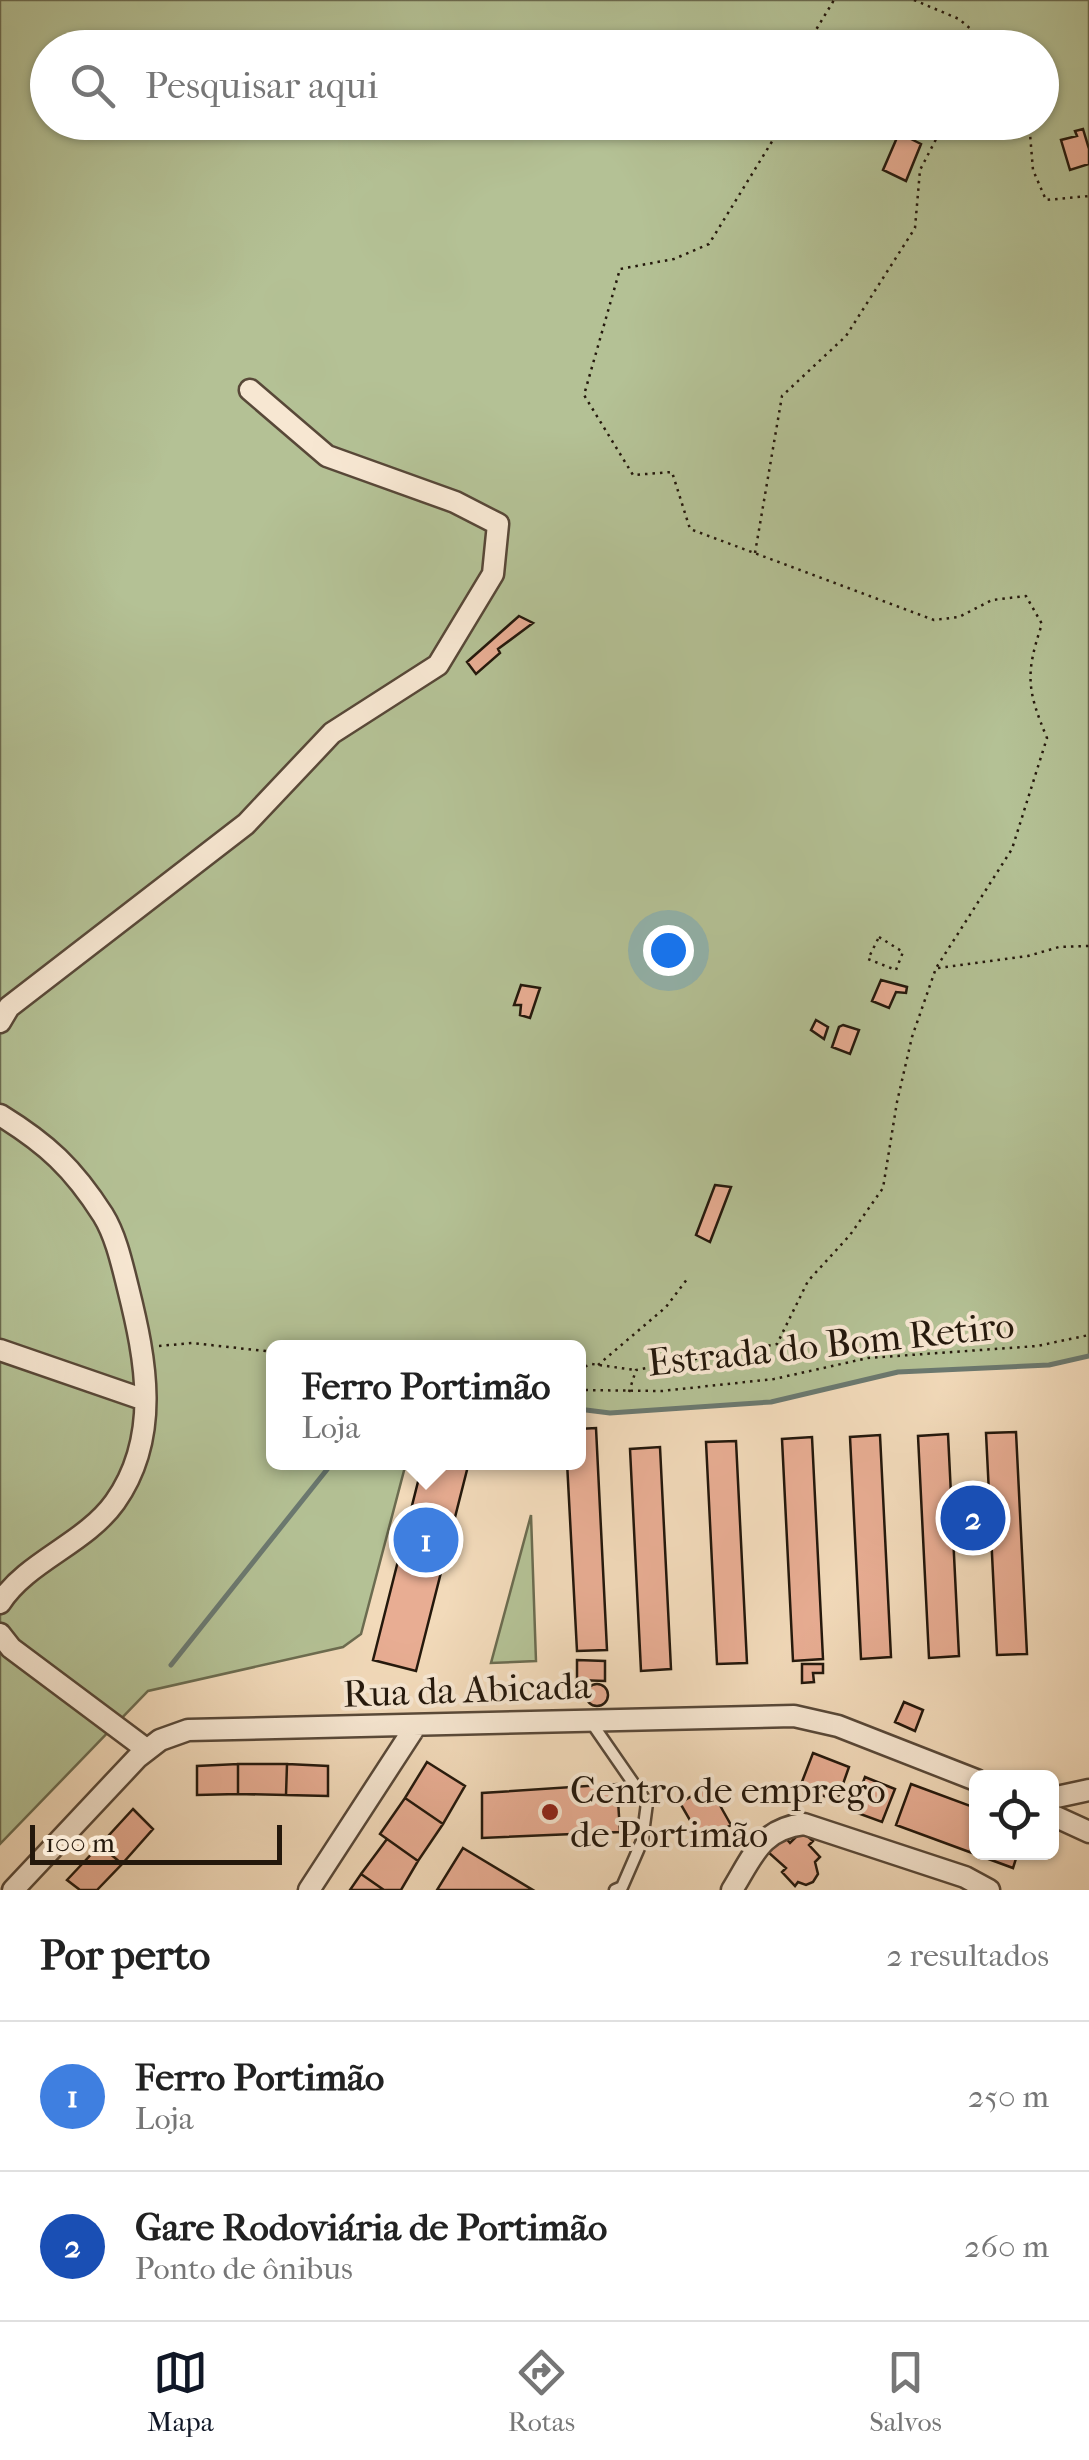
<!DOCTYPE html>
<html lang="pt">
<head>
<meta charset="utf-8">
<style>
  :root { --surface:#fff; --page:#f6f6f6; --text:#222; --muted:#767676; --line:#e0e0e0; --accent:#111827 }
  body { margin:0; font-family:"IM FELL French Canon",serif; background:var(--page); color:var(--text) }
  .controls { position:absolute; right:30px; bottom:30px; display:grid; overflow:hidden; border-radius:15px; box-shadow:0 2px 8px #0004 }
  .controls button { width:90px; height:90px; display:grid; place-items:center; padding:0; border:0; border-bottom:2px solid var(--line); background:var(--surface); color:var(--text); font:50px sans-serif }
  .scale { position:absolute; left:30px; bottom:25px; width:252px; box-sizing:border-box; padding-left:10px; border:5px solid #24180c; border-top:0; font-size:28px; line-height:35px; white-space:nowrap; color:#24180c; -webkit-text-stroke:8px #f7e7d2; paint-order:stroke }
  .you { position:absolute; left:668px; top:950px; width:35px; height:35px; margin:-25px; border:8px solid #fff; border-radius:50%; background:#1a73e8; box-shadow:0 0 0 15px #1a73e833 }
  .badge { display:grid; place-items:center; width:65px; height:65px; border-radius:50%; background:var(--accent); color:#fff; font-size:32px; font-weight:700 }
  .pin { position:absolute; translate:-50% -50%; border:5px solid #fff; box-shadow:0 2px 10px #0006 }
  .popup { position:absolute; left:266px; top:1340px; width:320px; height:130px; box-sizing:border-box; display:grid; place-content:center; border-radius:15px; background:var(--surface); filter:drop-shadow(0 2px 8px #0005); font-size:32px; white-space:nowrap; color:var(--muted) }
  .popup b { font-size:38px; color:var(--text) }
  .popup::after { content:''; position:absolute; left:50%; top:100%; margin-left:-20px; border:20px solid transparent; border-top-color:var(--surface) }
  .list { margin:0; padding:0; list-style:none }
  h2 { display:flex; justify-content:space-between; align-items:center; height:130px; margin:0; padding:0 40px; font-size:42px }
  h2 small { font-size:32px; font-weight:400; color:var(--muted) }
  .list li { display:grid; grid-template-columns:65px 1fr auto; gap:30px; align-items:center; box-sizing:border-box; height:150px; padding:0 40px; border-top:2px solid var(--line) }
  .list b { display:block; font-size:38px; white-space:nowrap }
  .list p { margin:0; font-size:32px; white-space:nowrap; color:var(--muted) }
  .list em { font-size:32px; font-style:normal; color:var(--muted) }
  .icon { flex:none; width:55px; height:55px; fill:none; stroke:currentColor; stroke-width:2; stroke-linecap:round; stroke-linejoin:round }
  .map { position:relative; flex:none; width:1089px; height:1890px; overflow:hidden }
  .search { position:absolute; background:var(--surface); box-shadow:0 2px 8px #0004; left:30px; right:30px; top:30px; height:110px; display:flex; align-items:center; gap:25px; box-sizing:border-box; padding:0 35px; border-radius:55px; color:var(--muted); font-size:38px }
  .sheet { height:430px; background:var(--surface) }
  nav { display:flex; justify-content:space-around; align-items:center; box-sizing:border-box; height:140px; border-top:2px solid var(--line); background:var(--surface); font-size:28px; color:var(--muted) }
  nav a { display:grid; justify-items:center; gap:5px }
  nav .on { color:var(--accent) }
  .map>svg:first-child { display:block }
  .green { fill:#b4c195; stroke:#6c6c50; stroke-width:2.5; fill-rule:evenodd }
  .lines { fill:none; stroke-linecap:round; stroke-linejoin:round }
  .stream { stroke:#6b7970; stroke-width:5 }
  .building { fill:#e8ad93; stroke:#24180c; stroke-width:2.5 }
  .lane-casing { stroke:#584838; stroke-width:15 }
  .street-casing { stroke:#584838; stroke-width:25 }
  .path { stroke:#24180c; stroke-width:2.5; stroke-dasharray:2.5 5; stroke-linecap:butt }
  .lane { stroke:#f7e7d2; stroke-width:10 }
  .street { stroke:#f7e7d2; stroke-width:20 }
  .poi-dot { fill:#8f2418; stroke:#f7e7d2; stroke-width:4 }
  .labels { text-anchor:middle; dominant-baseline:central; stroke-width:8; stroke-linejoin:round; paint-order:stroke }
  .street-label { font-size:38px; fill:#24180c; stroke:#f7e7d2 }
  .poi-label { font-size:38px; fill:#24180c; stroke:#f7e7d2; text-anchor:start }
</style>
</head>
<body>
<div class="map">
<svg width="1089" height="1890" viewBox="0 0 1089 1890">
  <rect width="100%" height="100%" fill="#f2daba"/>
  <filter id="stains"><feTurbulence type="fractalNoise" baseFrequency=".002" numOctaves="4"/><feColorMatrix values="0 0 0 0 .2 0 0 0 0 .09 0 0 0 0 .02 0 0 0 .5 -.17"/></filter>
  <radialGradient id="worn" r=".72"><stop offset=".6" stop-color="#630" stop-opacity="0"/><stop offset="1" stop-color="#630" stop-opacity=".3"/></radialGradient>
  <path class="green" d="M 0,0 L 1089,0 L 1089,1356 L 1048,1365 L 898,1372 L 771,1402 L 610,1413 L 579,1409 L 578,1348 L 274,1348 L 274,1462 L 406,1463 L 361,1634 L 343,1647 L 148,1691 L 0,1844 ZM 48,48 L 1042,48 L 1042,122 L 48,122 Z
    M 531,1515 L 536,1661 L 491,1663 Z"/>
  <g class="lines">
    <path class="stream" d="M 578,1409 L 610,1413 L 771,1402 L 898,1372 L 1049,1365 L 1089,1356
      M 171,1665 L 333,1462"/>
  </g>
  <path class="building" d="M 1083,129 L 1089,149 L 1089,164 L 1070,170 L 1061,140 L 1077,136 L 1075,131 Z
    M 899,133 L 921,144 L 906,181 L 883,170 Z
    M 519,616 L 533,623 L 498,649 L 500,653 L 476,674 L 467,662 Z
    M 881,980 L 907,987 L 906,993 L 896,992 L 889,1008 L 872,1001 Z
    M 521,985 L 540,988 L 530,1018 L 520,1015 L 521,1005 L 514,1005 Z
    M 816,1020 L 828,1027 L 824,1039 L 811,1030 Z
    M 843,1025 L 859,1030 L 850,1054 L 832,1047 L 839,1027 Z
    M 715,1185 L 731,1187 L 710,1242 L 696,1235 Z
    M 596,1428 L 607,1650 L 577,1651 L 567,1462 L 578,1462 L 578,1429 Z
    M 1016,1432 L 1027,1654 L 997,1655 L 986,1433 Z
    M 948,1434 L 959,1656 L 929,1658 L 918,1436 Z
    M 880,1435 L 891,1657 L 861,1659 L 850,1437 Z
    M 812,1437 L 823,1659 L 793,1661 L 782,1439 Z
    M 736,1441 L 747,1663 L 717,1664 L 706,1442 Z
    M 660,1447 L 671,1669 L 641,1671 L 630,1449 Z
    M 423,1462 L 469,1462 L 416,1671 L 373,1660 Z
    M 577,1660 L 605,1661 L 605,1681 L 577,1680 Z
    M 802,1664 L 823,1664 L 823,1673 L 813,1673 L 814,1682 L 802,1683 Z
    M586 1695a11 11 0 1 1 22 0a11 11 0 1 1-22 0Z
    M 904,1702 L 923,1710 L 915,1731 L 895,1722 Z
    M 813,1753 L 849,1767 L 837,1801 L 800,1787 Z
    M 427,1762 L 465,1786 L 443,1824 L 405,1798 Z
    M 238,1764 L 287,1764 L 286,1795 L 238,1794 Z
    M 238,1764 L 238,1794 L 197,1795 L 197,1766 Z
    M 287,1764 L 328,1766 L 328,1796 L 286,1795 Z
    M 865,1777 L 895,1789 L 882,1822 L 852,1811 Z
    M 617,1784 L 620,1832 L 482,1838 L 482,1793 Z
    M 911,1784 L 976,1808 L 976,1852 L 1018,1852 L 1013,1868 L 896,1825 Z
    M 709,1786 L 731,1825 L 702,1841 L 680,1803 Z
    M 405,1798 L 443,1824 L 418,1861 L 380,1834 Z
    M 133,1809 L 153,1829 L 122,1864 L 100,1845 Z
    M 802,1831 L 813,1841 L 809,1845 L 820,1857 L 815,1862 L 818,1874 L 813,1882 L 806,1885 L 798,1882 L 795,1886 L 782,1872 L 786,1868 L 768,1852 L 784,1836 L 790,1843 Z
    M 387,1839 L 418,1861 L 401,1890 L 384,1890 L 361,1874 Z
    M 100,1845 L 122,1864 L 97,1890 L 80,1890 L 67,1880 Z
    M 463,1848 L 533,1890 L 437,1890 Z
    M 361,1874 L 384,1890 L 350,1890 Z"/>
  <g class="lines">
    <defs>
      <path id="lane" d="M 591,1722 L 647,1803 L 642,1841 L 622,1887 L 615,1890"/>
      <path id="street" d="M 0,1022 L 9,1007 L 246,824 L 332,733 L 438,665 L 493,574 L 498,524 L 455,502 L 327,456 L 250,390
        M 0,1115 C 47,1144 73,1168 103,1215 C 116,1236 122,1264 128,1288 C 146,1360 161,1437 115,1502 C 85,1544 27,1561 0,1603
        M 0,1350 L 145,1400
        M 0,1634 L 11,1648 L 146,1749
        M 1052,1798 L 1089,1790
        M 1052,1815 L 1089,1832
        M 13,1890 L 138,1757 L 160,1740 L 188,1730 L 794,1716 L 838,1726 L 976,1780
        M 309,1890 L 415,1727
        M 732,1890 C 753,1856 761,1829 804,1824 L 965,1877 L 989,1890"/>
    </defs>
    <use href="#lane" class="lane-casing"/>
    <use href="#street" class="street-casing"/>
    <path class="path" d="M 914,0 L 959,19 L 993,48
      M 805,48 L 834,0
      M 1029,122 L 1033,170 L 1046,200 L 1089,196
      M 755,553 L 782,396 L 846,336 L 915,228 L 920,170 L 945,122
      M 879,937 L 903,952 L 896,970 L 868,959 Z
      M 938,968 L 1028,956 L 1059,947 L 1089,946
      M 159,1346 L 192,1343 L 274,1352
      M 598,1365 L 666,1307 L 688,1278
      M 578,1369 L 592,1364 L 635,1370
      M 578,1390 L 662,1391 L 774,1379 L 868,1358 L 1037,1346 L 1089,1335
      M 629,1392 L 636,1370 L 777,1344 L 808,1281 L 850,1235 L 883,1188 L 897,1102 L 912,1037 L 936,968 L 1012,849 L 1047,738 C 1027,690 1025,674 1042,624 L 1026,596 L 992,600 L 959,617 L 934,620 L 690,529 L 672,472 L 633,475 L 584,395 L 620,269 L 674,259 L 709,244 L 784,122"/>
    <use href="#lane" class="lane"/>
    <use href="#street" class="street"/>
  </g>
  <circle class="poi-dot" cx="550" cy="1812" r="10"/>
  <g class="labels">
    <g class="street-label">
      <text transform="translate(831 1344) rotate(-6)">Estrada do Bom Retiro</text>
      <text transform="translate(467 1690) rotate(-2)">Rua da Abicada</text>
    </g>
    <g class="poi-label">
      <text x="570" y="1790">Centro de emprego<tspan x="570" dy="44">de Portimão</tspan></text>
    </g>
  </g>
  <rect width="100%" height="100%" filter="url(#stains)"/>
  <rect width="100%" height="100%" fill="url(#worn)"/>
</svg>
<div class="controls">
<button><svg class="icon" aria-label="locate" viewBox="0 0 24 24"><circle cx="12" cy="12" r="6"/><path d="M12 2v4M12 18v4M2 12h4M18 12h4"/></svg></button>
</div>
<div class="scale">100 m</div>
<div class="you"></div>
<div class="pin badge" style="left:426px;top:1540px;background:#3f7fe0">1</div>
<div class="popup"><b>Ferro Portimão</b>Loja</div>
<div class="pin badge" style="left:973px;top:1518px;background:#1a4fb4">2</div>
<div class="search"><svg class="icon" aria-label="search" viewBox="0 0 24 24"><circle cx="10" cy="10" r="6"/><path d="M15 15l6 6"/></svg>Pesquisar aqui</div>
</div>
<section class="sheet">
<h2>Por perto<small>2 resultados</small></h2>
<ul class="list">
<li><span class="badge" style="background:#3f7fe0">1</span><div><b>Ferro Portimão</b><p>Loja</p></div><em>250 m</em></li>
<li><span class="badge" style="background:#1a4fb4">2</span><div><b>Gare Rodoviária de Portimão</b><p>Ponto de ônibus</p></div><em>260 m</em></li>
</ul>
</section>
<nav>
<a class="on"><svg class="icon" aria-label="map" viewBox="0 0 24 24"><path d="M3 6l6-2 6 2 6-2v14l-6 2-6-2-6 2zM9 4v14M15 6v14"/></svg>Mapa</a>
<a><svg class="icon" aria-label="directions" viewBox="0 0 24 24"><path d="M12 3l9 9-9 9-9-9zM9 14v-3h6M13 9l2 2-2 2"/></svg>Rotas</a>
<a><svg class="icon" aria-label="saved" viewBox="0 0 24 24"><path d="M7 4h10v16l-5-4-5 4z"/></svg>Salvos</a>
</nav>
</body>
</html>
